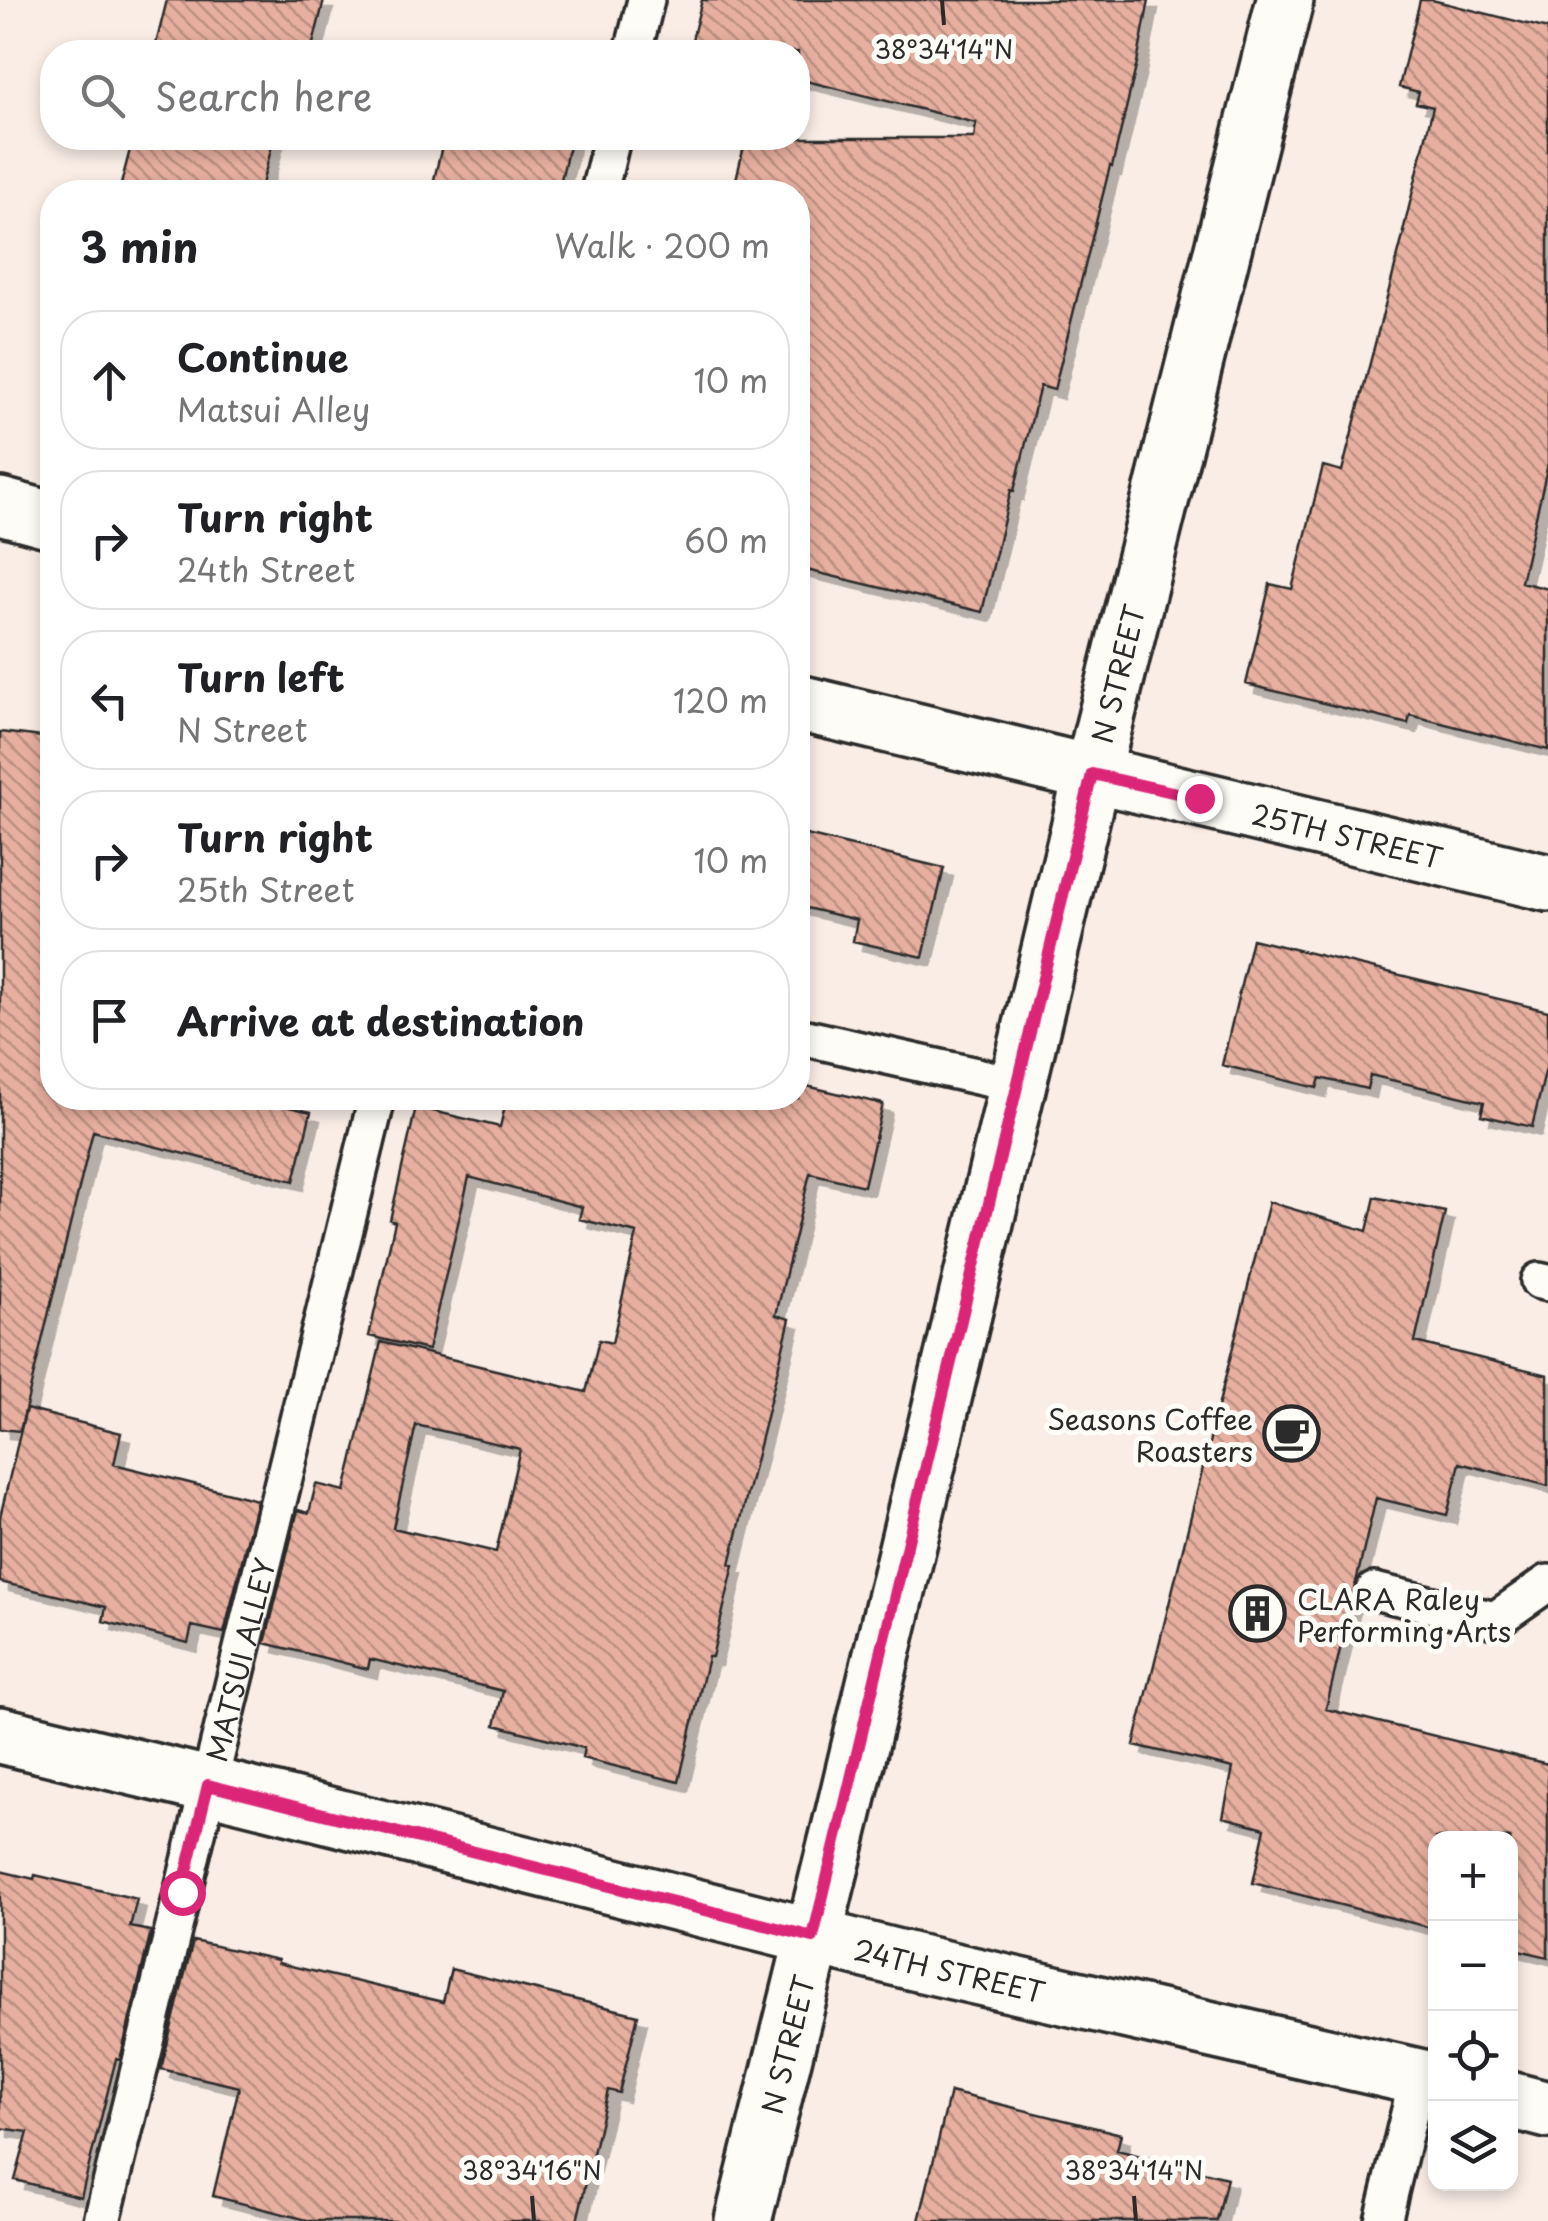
<!DOCTYPE html>
<html lang="en">
<head>
<meta charset="utf-8">
<style>
  :root { --surface:#fff; --page:#f2f2f2; --text:#202124; --muted:#757577; --line:#e0e0e0 }
  body { margin:0; font-family:"Playpen Sans",sans-serif; background:var(--page); color:var(--text) }
  .controls { position:absolute; right:30px; bottom:30px; display:grid; overflow:hidden; border-radius:20px; box-shadow:0 5px 15px #0003 }
  .controls button { width:90px; height:90px; display:grid; place-items:center; padding:0; border:0; border-bottom:2px solid var(--line); background:var(--surface); color:var(--text); font:50px sans-serif }
  .stop { position:absolute; width:30px; height:30px; margin:-22px; border:8px solid #db2777; border-radius:50%; background:#fff }
  .stop.end { background:#db2777; border-color:#fff; box-shadow:0 2px 10px #0008 }
  .list { margin:0; padding:0; list-style:none }
  h2 { display:flex; justify-content:space-between; align-items:center; height:130px; margin:0; padding:0 40px; font-size:42px }
  h2 small { font-size:32px; font-weight:400; color:var(--muted) }
  .list li { display:grid; grid-template-columns:65px 1fr auto; gap:30px; align-items:center; box-sizing:border-box; height:140px; margin:0 20px 20px; padding:0 20px; border:2px solid var(--line); border-radius:40px }
  .list b { display:block; font-size:38px; white-space:nowrap }
  .list p { margin:0; font-size:32px; white-space:nowrap; color:var(--muted) }
  .list em { font-size:32px; font-style:normal; color:var(--muted) }
  .icon { flex:none; width:55px; height:55px; fill:none; stroke:currentColor; stroke-width:2; stroke-linecap:round; stroke-linejoin:round }
  .map { position:relative; flex:none; width:1548px; height:2221px; overflow:hidden }
  .search { position:absolute; background:var(--surface); box-shadow:0 5px 15px #0003; left:40px; top:40px; width:770px; height:110px; display:flex; align-items:center; gap:25px; box-sizing:border-box; padding:0 35px; border-radius:40px; color:var(--muted); font-size:38px }
  .panel { position:absolute; background:var(--surface); box-shadow:0 5px 15px #0003; left:40px; top:180px; width:770px; height:930px; border-radius:40px }
  .map>svg:first-child { display:block }
  .building { fill:url(#building-back-hatch); stroke:#2b2b2b; stroke-width:2.5; fill-rule:evenodd; filter:url(#shadow) }
  .lines { fill:none; stroke-linecap:round; stroke-linejoin:round }
  .lane-casing { stroke:#2b2b2b; stroke-width:42 }
  .street-casing { stroke:#2b2b2b; stroke-width:62 }
  .lane { stroke:#fdfcf7; stroke-width:35 }
  .street { stroke:#fdfcf7; stroke-width:55 }
  .route { stroke:#db2777; stroke-width:12 }
  .ticks { fill:none; stroke:#2b2b2b; stroke-width:4 }
  .labels { text-anchor:middle; dominant-baseline:central; stroke-width:10; stroke-linejoin:round; paint-order:stroke }
  .street-label { font-size:28px; fill:#2b2b2b; stroke:#fdfcf7 }
  .poi-label { font-size:28px; fill:#2b2b2b; stroke:#fdfcf7; text-anchor:end }
  .ticks-label { font-size:25px; text-anchor:middle; fill:#2b2b2b; stroke:#fdfcf7; stroke-width:10; stroke-linejoin:round; paint-order:stroke }
</style>
</head>
<body>
<div class="map">
<svg width="1548" height="2221" viewBox="0 0 1548 2221">
  <defs>
    <pattern id="building-back-hatch" width="6" height="6" patternUnits="userSpaceOnUse" patternTransform="scale(2.5)"><rect width="6" height="6" fill="#e7af9f"/><path d="M-1 5l2 2M0 0l6 6M5-1l2 2" fill="none" stroke="#bb8f82"/></pattern>
    <filter id="shadow"><feDropShadow dx="9" dy="9" stdDeviation="0" flood-color="#0004"/></filter>
  </defs>
  <rect width="100%" height="100%" fill="#f9ede5"/>
  <filter id="ink" filterUnits="userSpaceOnUse"><feTurbulence type="fractalNoise" baseFrequency=".01" numOctaves="2"/><feDisplacementMap in="SourceGraphic" scale="20" xChannelSelector="R" yChannelSelector="G"/><feConvolveMatrix kernelMatrix="1 2 1 2 8 2 1 2 1" color-interpolation-filters="sRGB"/></filter>
  <g filter="url(#ink)">
    <path class="building" d="M 167,0 L 324,0 L 311,52 L 154,52 Z
      M 702,0 L 1149,0 L 1137,63 L 1112,167 L 1110,166 L 1054,390 L 1040,386 L 1014,491 L 1011,490 L 982,612 L 798,568 L 798,192 L 733,192 L 746,138 L 974,138 L 976,123 L 798,79 L 798,52 L 689,52 Z
      M 1420,0 L 1432,0 L 1548,29 L 1548,464 L 1521,582 L 1548,589 L 1548,750 L 1410,715 L 1408,724 L 1246,684 L 1270,584 L 1292,589 L 1323,466 L 1342,471 L 1404,232 L 1403,232 L 1433,107 L 1416,103 L 1419,92 L 1399,87 Z
      M 133,138 L 274,138 L 260,192 L 119,192 Z
      M 444,138 L 571,138 L 558,192 L 431,192 Z
      M 0,732 L 52,738 L 52,1098 L 250,1098 L 311,1112 L 294,1181 L 93,1131 L 20,1431 L 0,1429 Z
      M 798,833 L 944,868 L 923,957 L 853,941 L 857,920 L 798,906 Z
      M 1252,939 L 1548,1011 L 1548,1060 L 1532,1127 L 1481,1115 L 1484,1102 L 1370,1075 L 1367,1089 L 1320,1078 L 1317,1088 L 1222,1065 Z
      M 798,1084 L 883,1104 L 864,1186 L 810,1173 L 776,1315 L 790,1319 L 730,1564 L 734,1565 L 712,1657 L 708,1657 L 679,1782 L 582,1758 L 584,1748 L 495,1725 L 503,1691 L 370,1659 L 368,1669 L 265,1643 L 298,1510 L 309,1513 L 316,1484 L 345,1491 L 381,1342 L 586,1392 L 599,1340 L 612,1343 L 637,1233 L 579,1219 L 582,1207 L 469,1177 L 428,1350 L 369,1336 L 395,1222 L 390,1220 L 416,1107 L 500,1127 L 507,1098 L 798,1098 ZM 416,1425 L 520,1449 L 496,1552 L 393,1528 Z
      M 1375,1197 L 1445,1212 L 1415,1342 L 1548,1375 L 1548,1486 L 1460,1463 L 1447,1515 L 1376,1498 L 1326,1709 L 1548,1764 L 1548,1957 L 1510,1948 L 1510,1838 L 1436,1838 L 1436,1929 L 1253,1883 L 1265,1828 L 1223,1817 L 1233,1768 L 1134,1745 L 1269,1202 L 1367,1231 Z
      M 26,1409 L 121,1433 L 114,1464 L 257,1500 L 224,1633 L 192,1626 L 188,1643 L 103,1621 L 106,1607 L 0,1582 L 0,1517 Z
      M 0,1871 L 34,1879 L 35,1875 L 137,1899 L 130,1927 L 151,1931 L 120,2060 L 116,2059 L 81,2197 L 15,2180 L 28,2132 L 0,2128 Z
      M 193,1941 L 278,1960 L 278,1963 L 443,2002 L 451,1969 L 638,2015 L 619,2093 L 608,2090 L 577,2221 L 311,2221 L 213,2196 L 239,2087 L 161,2069 Z
      M 950,2092 L 1121,2134 L 1117,2150 L 1227,2178 L 1217,2221 L 919,2221 Z"/>
    <g class="lines">
      <defs>
        <g id="lane">
          <path d="M 633,52 L 646,0"/>
          <path d="M 599,192 L 612,138"/>
          <path d="M 798,1036 L 1017,1085"/>
          <path d="M 1539,1281 L 1548,1283"/>
          <path d="M 1374,1591 L 1495,1620 L 1548,1583"/>
          <path id="s1" d="M 102,2221 L 377,1098"/>
          <path d="M 1383,2221 L 1418,2077"/>
        </g>
        <g id="street">
          <path d="M 0,506 L 52,520"/>
          <path id="s2" d="M 798,703 L 1548,883"/>
          <path id="s3" d="M 0,1735 L 208,1785 L 914,1962 L 1436,2081"/>
          <path d="M 1510,2100 L 1548,2110"/>
          <path id="s4" d="M 743,2221 L 843,1817 L 1092,774 L 1285,0"/>
        </g>
      </defs>
      <use href="#lane" class="lane-casing"/>
      <use href="#street" class="street-casing"/>
      <use href="#lane" class="lane"/>
      <use href="#street" class="street"/>
    </g>
  </g>
  <g class="lines" filter="url(#ink)">
    <path class="route" d="M 182,1892 L 208,1785 L 813,1937 L 1092,774 L 1199,798"/>
  </g>
  <path class="ticks" d="M 942,0 L 944,25M 532,2196 L 534,2221M 1134,2196 L 1136,2221"/>
  <defs>
    <symbol id="cafe-ring" viewBox="-11 -11 22 22"><circle r="9.5" fill="#fdfcf7" stroke="#2b2b2b" stroke-width="1.5"/><path d="M-5.5-4.5H6V0H3Q3 3.5 0 3.5H-2.5Q-5.5 3.5-5.5 0ZM3-3.2v2h1.7v-2ZM-6 4.5H4V6H-6Z" fill="#2b2b2b"/></symbol>
    <symbol id="building-ring" viewBox="-11 -11 22 22"><circle r="9.5" fill="#fdfcf7" stroke="#2b2b2b" stroke-width="1.5"/><path d="M-4-6H4V6H1V3H-1V6H-4ZM-2.5-4.3h1.7v1.8h-1.7ZM.8-4.3h1.7v1.8H.8ZM-2.5-1h1.7V.8h-1.7ZM.8-1h1.7V.8H.8Z" fill="#2b2b2b"/></symbol>
  </defs>
  <g fill-rule="evenodd">
    <use href="#cafe-ring" x="1260" y="1402" width="63" height="63"/>
    <use href="#building-ring" x="1226" y="1582" width="63" height="63"/>
  </g>
  <g class="labels">
    <g class="street-label">
      <text stroke="none"><textPath href="#s4" startOffset="1592">N STREET</textPath></text>
      <text stroke="none"><textPath href="#s2" startOffset="565">25TH STREET</textPath></text>
      <text stroke="none"><textPath href="#s1" startOffset="578">MATSUI ALLEY</textPath></text>
      <text stroke="none"><textPath href="#s3" startOffset="978">24TH STREET</textPath></text>
      <text stroke="none"><textPath href="#s4" startOffset="182">N STREET</textPath></text>
    </g>
    <g class="poi-label">
      <text x="1253" y="1418">Seasons Coffee<tspan x="1253" dy="32">Roasters</tspan></text>
      <text x="1297" y="1598" text-anchor="start">CLARA Raley<tspan x="1297" dy="32">Performing Arts</tspan></text>
    </g>
  </g>
  <g class="ticks-label">
    <text x="944" y="59">38°34'14"N</text>
    <text x="532" y="2180">38°34'16"N</text>
    <text x="1134" y="2180">38°34'14"N</text>
  </g>
</svg>
<div class="controls">
<button>+</button>
<button>−</button>
<button><svg class="icon" aria-label="locate" viewBox="0 0 24 24"><circle cx="12" cy="12" r="6"/><path d="M12 2v4M12 18v4M2 12h4M18 12h4"/></svg></button>
<button><svg class="icon" aria-label="layers" viewBox="0 0 24 24"><path d="M12 4l9 5-9 5-9-5zM3 14l9 5 9-5"/></svg></button>
</div>
<div class="stop" style="left:182px;top:1892px"></div>
<div class="stop end" style="left:1199px;top:798px"></div>
<div class="search"><svg class="icon" aria-label="search" viewBox="0 0 24 24"><circle cx="10" cy="10" r="6"/><path d="M15 15l6 6"/></svg>Search here</div>
<section class="panel">
<h2>3 min<small>Walk · 200 m</small></h2>
<ul class="list">
<li><svg class="icon" aria-label="ahead" viewBox="0 0 24 24"><path d="M12 20V5M6 11l6-6 6 6"/></svg><div><b>Continue</b><p>Matsui Alley</p></div><em>10 m</em></li>
<li><svg class="icon" aria-label="right" viewBox="0 0 24 24"><path d="M7 20v-9h11M14 6l5 5-5 5"/></svg><div><b>Turn right</b><p>24th Street</p></div><em>60 m</em></li>
<li><svg class="icon" aria-label="left" viewBox="0 0 24 24"><path d="M17 20v-9H6M10 6l-5 5 5 5"/></svg><div><b>Turn left</b><p>N Street</p></div><em>120 m</em></li>
<li><svg class="icon" aria-label="right" viewBox="0 0 24 24"><path d="M7 20v-9h11M14 6l5 5-5 5"/></svg><div><b>Turn right</b><p>25th Street</p></div><em>10 m</em></li>
<li><svg class="icon" aria-label="arrive" viewBox="0 0 24 24"><path d="M6 21V4h12l-3 4 3 4H6"/></svg><div><b>Arrive at destination</b></div></li>
</ul>
</section>
</div>
</body>
</html>
